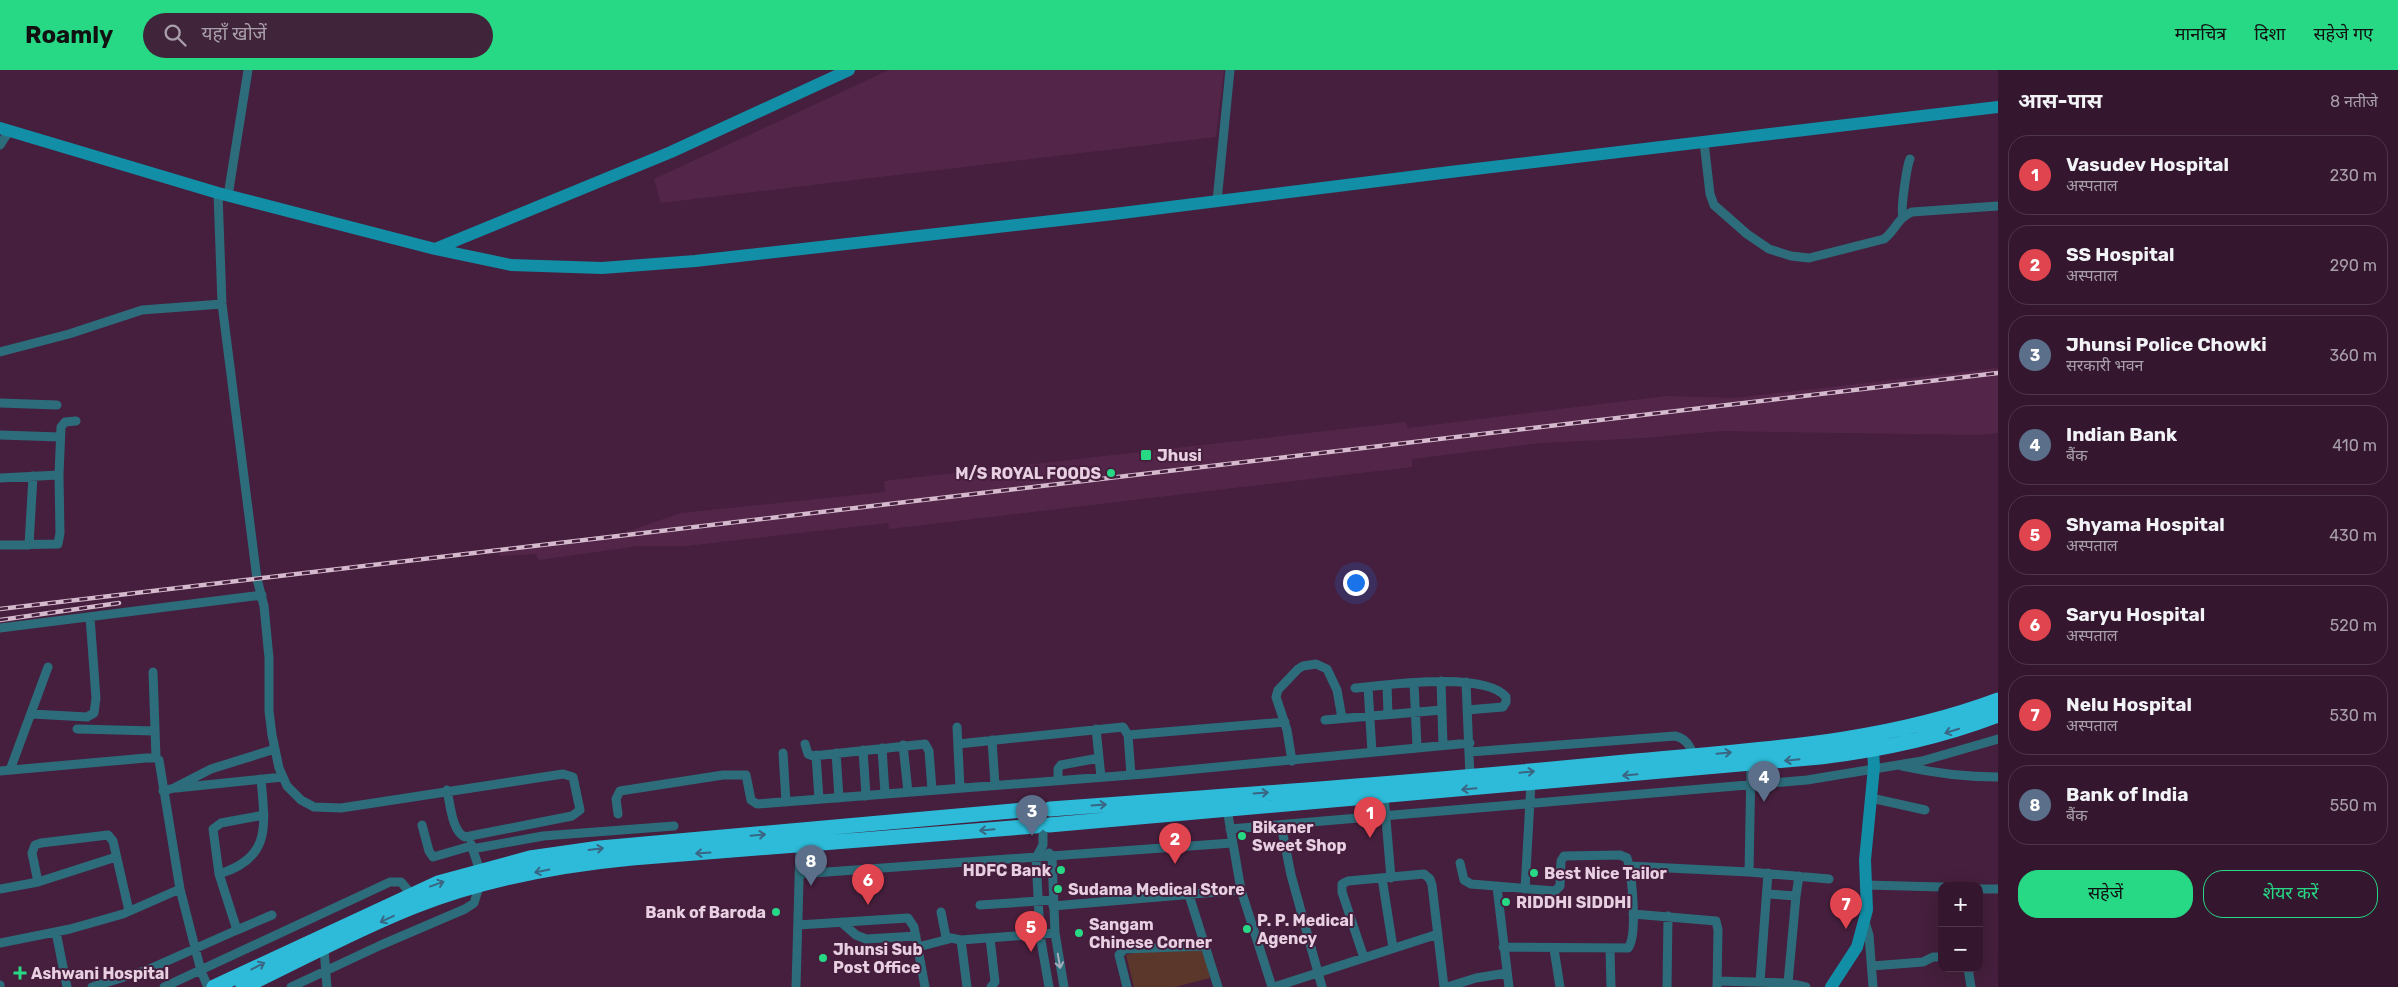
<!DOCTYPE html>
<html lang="hi">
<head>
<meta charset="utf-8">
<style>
  :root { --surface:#34172e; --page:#3f243a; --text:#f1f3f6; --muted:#a99faa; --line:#4e364a; --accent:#27d885 }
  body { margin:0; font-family:Rubik,"Noto Sans Devanagari",sans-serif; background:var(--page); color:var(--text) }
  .controls { position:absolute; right:15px; bottom:15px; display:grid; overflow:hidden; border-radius:10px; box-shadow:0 5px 20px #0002 }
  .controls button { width:45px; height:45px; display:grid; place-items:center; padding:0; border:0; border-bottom:1px solid var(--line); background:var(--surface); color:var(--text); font:25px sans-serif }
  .you { position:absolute; left:1355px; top:512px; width:18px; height:18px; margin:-12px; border:4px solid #fff; border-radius:50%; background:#1a73e8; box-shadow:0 0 0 8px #1a73e833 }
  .badge { display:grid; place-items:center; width:32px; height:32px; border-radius:50%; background:var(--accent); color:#fff; font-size:16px; font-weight:700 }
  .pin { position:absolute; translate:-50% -41px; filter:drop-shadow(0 1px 2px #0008) }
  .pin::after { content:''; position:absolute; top:26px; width:18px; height:15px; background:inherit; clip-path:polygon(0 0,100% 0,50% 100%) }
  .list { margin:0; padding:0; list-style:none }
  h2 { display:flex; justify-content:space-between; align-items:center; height:65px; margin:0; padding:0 20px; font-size:21px }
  h2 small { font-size:16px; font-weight:400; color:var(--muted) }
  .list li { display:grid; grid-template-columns:32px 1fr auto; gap:15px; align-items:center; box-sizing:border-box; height:80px; margin:0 10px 10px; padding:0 10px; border:1px solid var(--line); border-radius:20px }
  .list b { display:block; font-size:19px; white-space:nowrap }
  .list p { margin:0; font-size:16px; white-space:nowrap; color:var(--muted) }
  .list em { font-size:16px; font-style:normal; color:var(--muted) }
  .actions { display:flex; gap:10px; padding:15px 20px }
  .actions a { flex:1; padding:11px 0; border:1px solid var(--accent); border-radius:20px; text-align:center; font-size:18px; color:var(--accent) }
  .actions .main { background:var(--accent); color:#111 }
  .icon { flex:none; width:28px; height:28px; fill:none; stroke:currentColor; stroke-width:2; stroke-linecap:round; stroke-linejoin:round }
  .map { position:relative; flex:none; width:1998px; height:917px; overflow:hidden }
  header { display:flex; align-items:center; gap:30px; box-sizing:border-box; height:70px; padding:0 25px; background:var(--accent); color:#111 }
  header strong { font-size:24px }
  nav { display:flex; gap:28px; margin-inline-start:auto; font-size:18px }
  .search { width:350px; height:45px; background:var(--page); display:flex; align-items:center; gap:12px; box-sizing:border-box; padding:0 18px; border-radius:28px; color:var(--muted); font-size:19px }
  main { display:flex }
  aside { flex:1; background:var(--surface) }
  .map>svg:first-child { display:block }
  .built { fill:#532649 }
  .green { fill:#5b362b }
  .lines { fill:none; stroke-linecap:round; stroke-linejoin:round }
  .street { stroke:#2d6c7b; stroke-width:9 }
  .secondary { stroke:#128ea6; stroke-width:12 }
  .highway { stroke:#2dbbd9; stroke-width:15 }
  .rail-casing { stroke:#d5bacd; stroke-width:4.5 }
  .rail { stroke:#451f3d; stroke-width:2.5; stroke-dasharray:8; stroke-linecap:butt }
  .oneway { stroke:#3a6583 }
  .oneway2 { stroke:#a7acbd }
  .poi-dot { fill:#27d885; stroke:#451f3d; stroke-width:2 }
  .labels { text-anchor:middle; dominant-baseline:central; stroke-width:4; stroke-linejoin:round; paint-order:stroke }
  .poi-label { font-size:16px; font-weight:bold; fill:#e8cfe1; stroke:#451f3d; text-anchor:start }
</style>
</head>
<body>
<header>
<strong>Roamly</strong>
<div class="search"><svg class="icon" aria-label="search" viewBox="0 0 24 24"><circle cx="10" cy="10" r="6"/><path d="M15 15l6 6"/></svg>यहाँ खोजें</div>
<nav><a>मानचित्र</a><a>दिशा</a><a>सहेजे गए</a></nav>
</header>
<main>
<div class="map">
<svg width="1998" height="917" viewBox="0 0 1998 917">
  <rect width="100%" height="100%" fill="#451f3d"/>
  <path class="built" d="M 889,0 L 1224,0 L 1216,67 L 661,133 L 654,109 Z
    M 1998,298 L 1998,363 L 1979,365 L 1721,361 L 1644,368 L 1541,373 L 1412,389 L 1412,397 L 889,459 L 888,453 L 686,476 L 638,476 L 539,490 L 536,484 L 500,486 L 499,478 L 623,463 L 681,443 L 885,422 L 884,411 L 1406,352 L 1408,358 L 1666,326 L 1735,328 Z"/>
  <path class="green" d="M 1162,876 L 1203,878 L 1210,908 L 1175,917 L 1134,917 L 1126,885 Z"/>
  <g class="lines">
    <path class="street" d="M 1704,72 L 1710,124 L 1714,135 L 1747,164 L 1769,179 L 1791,186 L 1809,188 L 1884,169 C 1895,161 1898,147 1912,142 L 1998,136
      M 0,75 L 9,61
      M 218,123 L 222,234 L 257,509 L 264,536 L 269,588 L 269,641 L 272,665 L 279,698 L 287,716 L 301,730 L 314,737 L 341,738 L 563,704 L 573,707 L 580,740 L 572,746 L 465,767 C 452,762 450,733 447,720
      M 228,126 L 248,0
      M 1217,131 L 1230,0
      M 1903,147 C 1900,141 1907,95 1910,89
      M 0,282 L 69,264 L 142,240 L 222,234
      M 0,333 L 57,335
      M 0,365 L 60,367
      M 0,408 L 59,405
      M 0,475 L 58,474 L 60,463 L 59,405 L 61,357 L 65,352 L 76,351
      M 29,475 L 33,406
      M 0,558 L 262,525
      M 153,602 L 156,688
      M 1441,611 L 1443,675
      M 1466,612 L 1470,707
      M 1414,613 L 1417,677
      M 1387,615 L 1388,644
      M 1368,617 L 1372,682
      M 1355,618 C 1387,615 1484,601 1506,627 L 1506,632 L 1503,637 L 1467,640
      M 32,644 L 87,647 L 94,643 L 96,628 L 90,547
      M 1325,650 L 1442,640
      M 957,657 L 960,718
      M 77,659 L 155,661
      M 1096,659 L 1101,707
      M 1128,665 L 1285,652
      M 992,670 L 995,715
      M 805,674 L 808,684 L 813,686 L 925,674 L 929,681 L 932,720
      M 958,674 L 1123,657 L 1128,665 L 1131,705
      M 903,675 L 908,722
      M 882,678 L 885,724
      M 863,680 L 866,726
      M 1470,682 L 1675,666 C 1685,668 1691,676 1693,686
      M 783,683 L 786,732
      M 836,683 L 839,728
      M 816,685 L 819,729
      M 1292,691 L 1287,660 L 1276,627 L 1278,620 L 1298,599 L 1303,596 L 1316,594 L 1327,599 L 1337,620 L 1342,648
      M 1902,696 C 1934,703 1965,707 1998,707
      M 10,700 L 48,597
      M 0,701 L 146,688 L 156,688 L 159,690 L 180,819 L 201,901 L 208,917
      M 1058,710 L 1058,699 L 1061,695 L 1099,688
      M 176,718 L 283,707
      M 163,721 L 174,718 L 211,699 L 275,679
      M 1384,726 L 1391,808
      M 1871,728 L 1925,740
      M 1227,739 L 1241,820 L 1272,917
      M 618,744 L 616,729 L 620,721 L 723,705 L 746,705 L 751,730 L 757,734 L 1144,704 L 1470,673
      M 422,755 L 429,781 L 433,787 L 471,776
      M 1281,755 L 1291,805 L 1322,917
      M 1043,758 L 1043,775 L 1036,788 L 1040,865 L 1049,917
      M 1230,759 L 1807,710 L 1922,691 L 1998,669
      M 471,774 L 480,801
      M 472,779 L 543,766 L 674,756
      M 1049,783 L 1052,787 L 1055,863 L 1064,917
      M 1460,793 L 1464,810 L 1471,814 L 1555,821 L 1560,816 L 1561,791 L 1564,786 L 1620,785 L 1627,788 C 1632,804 1638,866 1628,878 L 1503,877
      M 1629,796 L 1749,802 L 1829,809
      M 1749,802 L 1751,695
      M 219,804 C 272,788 265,755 261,709
      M 799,804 L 1232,773
      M 1382,808 L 1393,878
      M 38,812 L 32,783 L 35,775 L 41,773 L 108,765 L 113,771 L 129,841
      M 1866,815 L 1942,817
      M 1497,817 L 1509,917
      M 0,819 L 38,812 L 116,787
      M 1525,819 L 1531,713
      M 1979,819 L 1998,819
      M 1768,824 L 1796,826 L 1788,913
      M 1189,825 L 1218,917
      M 1796,826 L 1799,806
      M 1589,832 L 1633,832
      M 980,835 L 1053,830
      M 1053,836 L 1241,820
      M 941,842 L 946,867 L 961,870
      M 1633,844 L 1716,851 L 1718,860 L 1717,917
      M 841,852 L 856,865 L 866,869 L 916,866
      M 1865,852 L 1869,865 L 1873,917
      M 798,855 L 908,848 L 914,857 L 925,917
      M 237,860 L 272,845
      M 56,862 L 67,917
      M 990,868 L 995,912 L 991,917
      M 0,873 L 70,859 L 123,844 L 180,819
      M 918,877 L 949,869
      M 324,879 L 327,917
      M 1554,879 L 1560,917
      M 1610,879 L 1611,917
      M 1364,888 L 1342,822 L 1342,814 L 1348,811 L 1424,804 L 1430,809 L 1432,815 L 1444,917
      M 1872,896 L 1923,892 L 1933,887 L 1942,887
      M 1968,898 L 1971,917
      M 1717,911 L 1788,913 L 1806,917
      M 1760,912 L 1768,803
      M 0,915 L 0,917
      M 92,917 L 147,900 L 237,860 L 219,804 L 213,759 L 221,753 L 264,745
      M 164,917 L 390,812 L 401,812 L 412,825
      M 291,917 L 381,875 L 465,839 L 474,833 L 480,814
      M 796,917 L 800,776
      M 967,917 L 961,870 L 1055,863
      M 1127,917 L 1119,885 L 1124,879 L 1205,876
      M 1274,917 L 1438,864
      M 1447,917 L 1476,908 L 1507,903
      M 1667,917 L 1668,846"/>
    <path class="secondary" d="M 0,58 L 218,123 L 435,179 L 511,195 L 602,198 L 695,191 L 1114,144 L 1450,102 L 1998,37
      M 435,179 L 671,82 L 849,0
      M 1831,917 L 1857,877 L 1867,840 L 1865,790 L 1874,697 L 1873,679"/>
    <path class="highway" d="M 1050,739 C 1242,725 1434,711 1625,692 C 1751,680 1878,675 1998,630
      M 1049,755 L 1820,687 C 1880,680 1941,667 1998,645
      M 214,917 L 438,813 L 530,788 L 600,778 L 1034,739
      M 243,917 C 300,890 356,859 415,836 C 484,809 558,795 632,788 L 1036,756"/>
    <defs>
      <path id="rail" d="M 0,539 L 1998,303
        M 0,550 L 119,533"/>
    </defs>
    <use href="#rail" class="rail-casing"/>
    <use href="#rail" class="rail"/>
  </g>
  <defs><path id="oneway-shaft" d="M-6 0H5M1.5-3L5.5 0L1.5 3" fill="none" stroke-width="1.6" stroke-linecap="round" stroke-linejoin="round" transform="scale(1.25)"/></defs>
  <g class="oneway">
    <use href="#oneway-shaft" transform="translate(1952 661) rotate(163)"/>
    <use href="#oneway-shaft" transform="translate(1724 683) rotate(-5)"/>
    <use href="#oneway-shaft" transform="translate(1792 690) rotate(174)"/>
    <use href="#oneway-shaft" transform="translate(1527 702) rotate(-5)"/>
    <use href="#oneway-shaft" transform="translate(1630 705) rotate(175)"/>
    <use href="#oneway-shaft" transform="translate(1469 719) rotate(175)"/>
    <use href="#oneway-shaft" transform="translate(1261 723) rotate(-4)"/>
    <use href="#oneway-shaft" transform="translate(1099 735) rotate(-4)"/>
    <use href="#oneway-shaft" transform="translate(987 760) rotate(175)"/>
    <use href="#oneway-shaft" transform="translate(758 765) rotate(-5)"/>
    <use href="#oneway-shaft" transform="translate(596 779) rotate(-7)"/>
    <use href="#oneway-shaft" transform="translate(703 783) rotate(176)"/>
    <use href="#oneway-shaft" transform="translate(542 801) rotate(169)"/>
    <use href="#oneway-shaft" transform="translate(437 814) rotate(-20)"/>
    <use href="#oneway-shaft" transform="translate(387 849) rotate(155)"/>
    <use href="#oneway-shaft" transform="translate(258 896) rotate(-27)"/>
  </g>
  <use class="oneway2" href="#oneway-shaft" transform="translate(1059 891) rotate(80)"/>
  <g class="poi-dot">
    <rect x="1140" y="379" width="12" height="12" rx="2.5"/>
    <circle cx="1111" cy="403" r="5"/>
    <circle cx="1242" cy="766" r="5"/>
    <circle cx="1061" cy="800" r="5"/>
    <circle cx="1534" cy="803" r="5"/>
    <circle cx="1058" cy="819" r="5"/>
    <circle cx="1506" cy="832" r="5"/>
    <circle cx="776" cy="842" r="5"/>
    <circle cx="1247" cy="859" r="5"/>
    <circle cx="1079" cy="863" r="5"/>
    <circle cx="823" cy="888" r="5"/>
    <path d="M17.5 895.5h5v5h5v5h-5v5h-5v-5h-5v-5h5z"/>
  </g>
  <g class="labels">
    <g class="poi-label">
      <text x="1157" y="385">Jhusi</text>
      <text x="1101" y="403" text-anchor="end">M/S ROYAL FOODS</text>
      <text x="1252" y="757">Bikaner<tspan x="1252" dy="18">Sweet Shop</tspan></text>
      <text x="1051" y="800" text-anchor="end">HDFC Bank</text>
      <text x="1544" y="803">Best Nice Tailor</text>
      <text x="1068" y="819">Sudama Medical Store</text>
      <text x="1516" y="832">RIDDHI SIDDHI</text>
      <text x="766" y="842" text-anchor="end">Bank of Baroda</text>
      <text x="1257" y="850">P. P. Medical<tspan x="1257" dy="18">Agency</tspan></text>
      <text x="1089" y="854">Sangam<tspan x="1089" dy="18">Chinese Corner</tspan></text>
      <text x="833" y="879">Jhunsi Sub<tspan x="833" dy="18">Post Office</tspan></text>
      <text x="31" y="903">Ashwani Hospital</text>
    </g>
  </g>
</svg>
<div class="controls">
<button>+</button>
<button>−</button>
</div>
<div class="you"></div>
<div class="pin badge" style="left:1370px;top:768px;background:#e0444e">1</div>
<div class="pin badge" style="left:1175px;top:794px;background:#e0444e">2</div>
<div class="pin badge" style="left:1032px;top:766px;background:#5c6f8a">3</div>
<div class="pin badge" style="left:1764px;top:732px;background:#5c6f8a">4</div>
<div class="pin badge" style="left:1031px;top:882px;background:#e0444e">5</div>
<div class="pin badge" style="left:868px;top:835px;background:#e0444e">6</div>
<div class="pin badge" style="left:1846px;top:859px;background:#e0444e">7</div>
<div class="pin badge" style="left:811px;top:816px;background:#5c6f8a">8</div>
</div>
<aside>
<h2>आस-पास<small>8 नतीजे</small></h2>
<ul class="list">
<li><span class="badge" style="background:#e0444e">1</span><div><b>Vasudev Hospital</b><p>अस्पताल</p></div><em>230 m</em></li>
<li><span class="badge" style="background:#e0444e">2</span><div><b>SS Hospital</b><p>अस्पताल</p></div><em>290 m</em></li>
<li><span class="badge" style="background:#5c6f8a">3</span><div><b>Jhunsi Police Chowki</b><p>सरकारी भवन</p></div><em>360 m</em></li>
<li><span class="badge" style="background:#5c6f8a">4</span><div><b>Indian Bank</b><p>बैंक</p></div><em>410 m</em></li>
<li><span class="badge" style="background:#e0444e">5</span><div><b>Shyama Hospital</b><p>अस्पताल</p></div><em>430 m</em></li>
<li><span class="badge" style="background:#e0444e">6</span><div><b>Saryu Hospital</b><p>अस्पताल</p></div><em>520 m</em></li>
<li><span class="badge" style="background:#e0444e">7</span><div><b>Nelu Hospital</b><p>अस्पताल</p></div><em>530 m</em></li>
<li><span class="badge" style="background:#5c6f8a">8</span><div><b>Bank of India</b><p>बैंक</p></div><em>550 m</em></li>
</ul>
<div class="actions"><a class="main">सहेजें</a><a>शेयर करें</a></div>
</aside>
</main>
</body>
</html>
